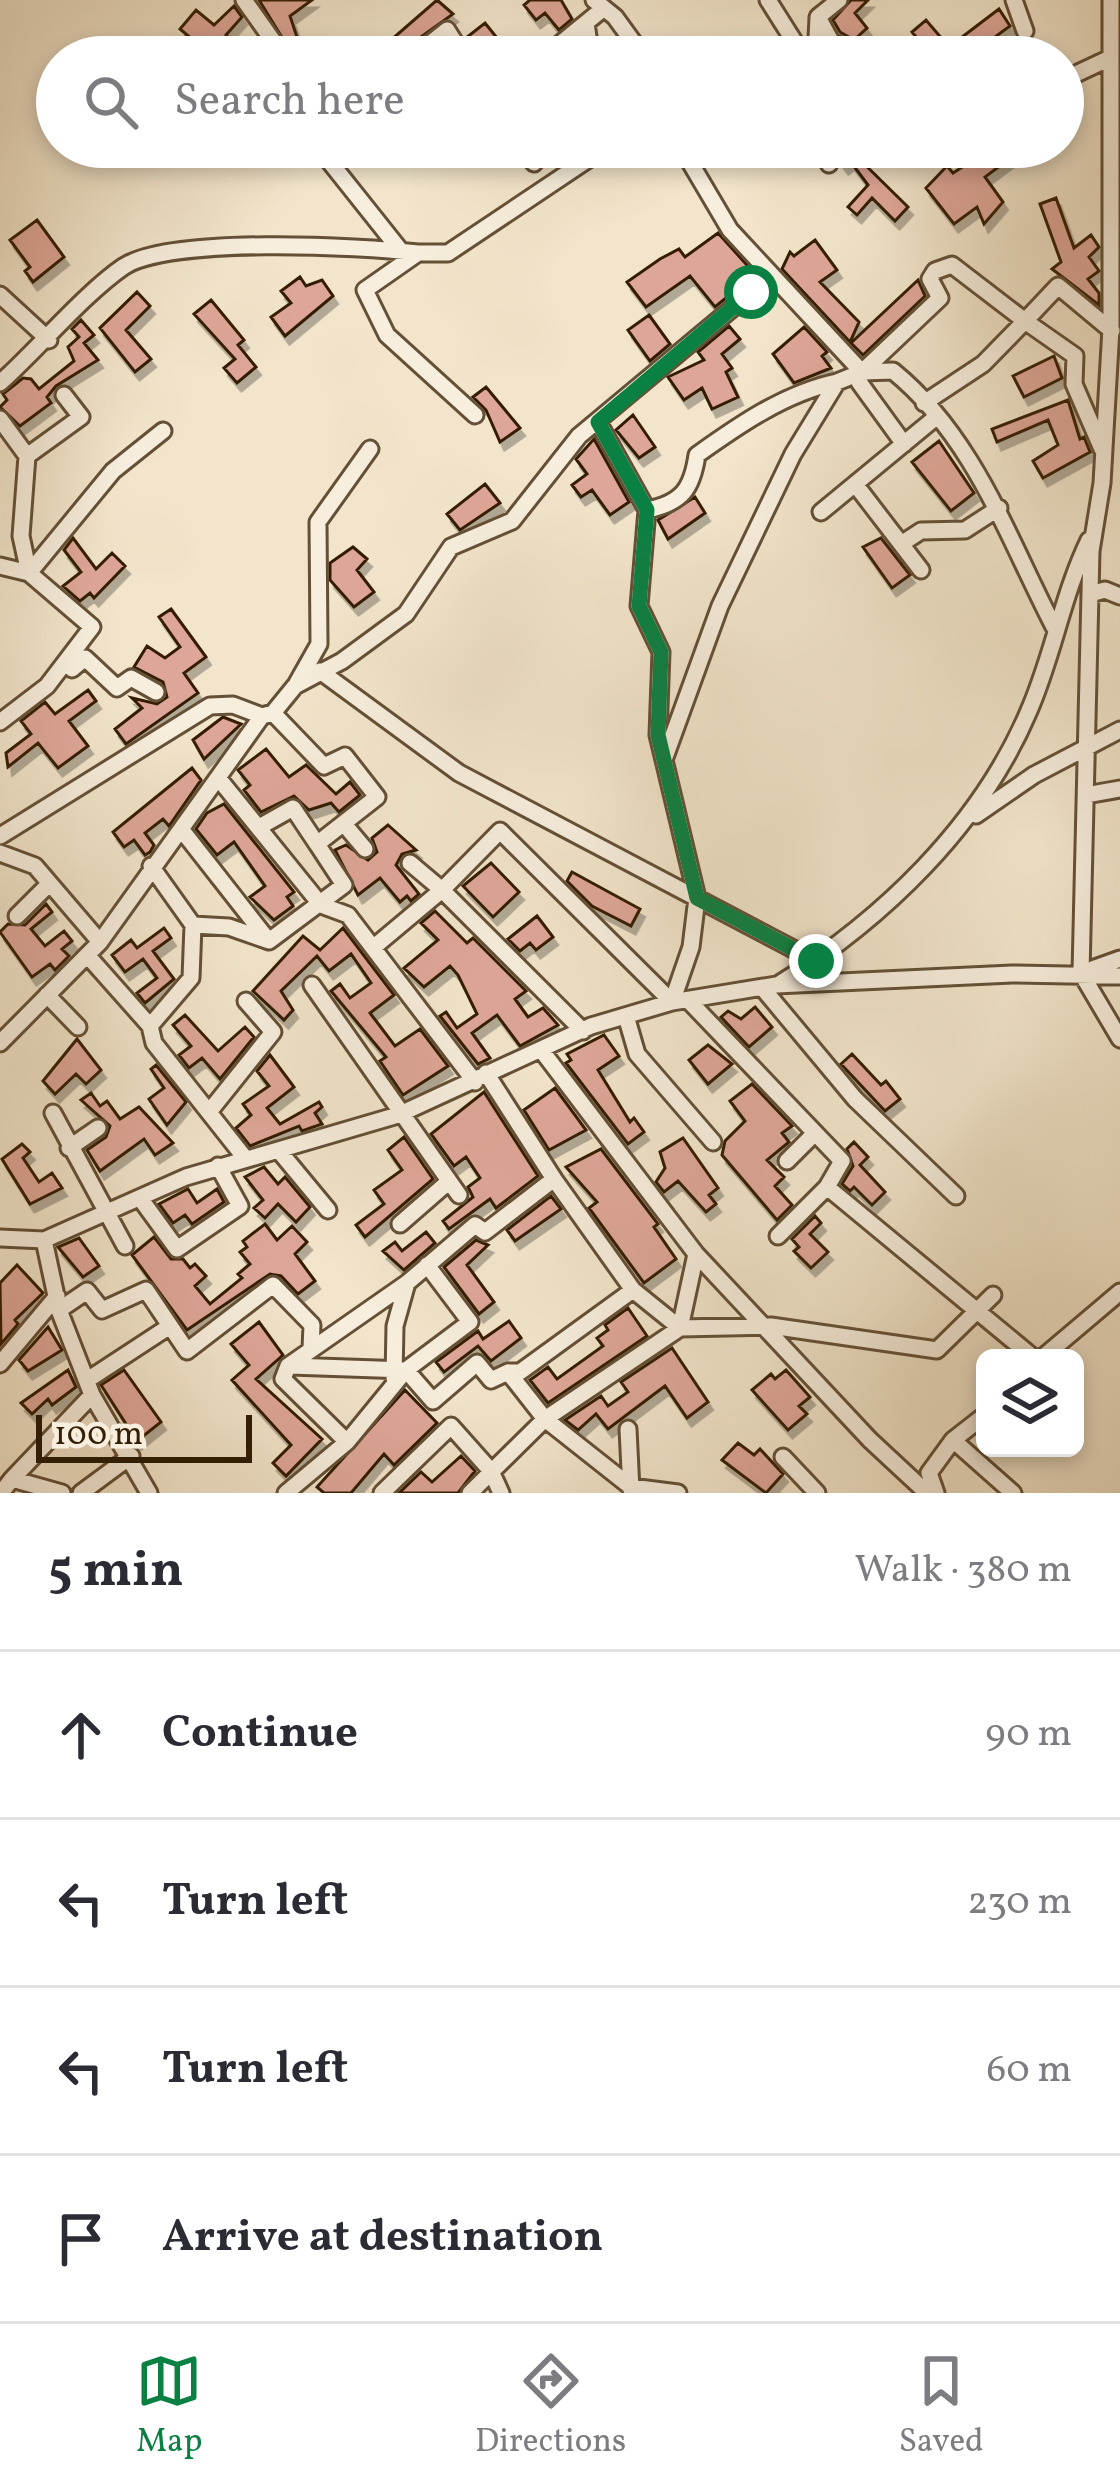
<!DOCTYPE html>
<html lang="en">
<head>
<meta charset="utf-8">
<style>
  :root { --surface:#fff; --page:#f2f2f3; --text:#2b2b33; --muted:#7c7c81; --line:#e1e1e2; --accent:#0b8043 }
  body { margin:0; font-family:Vollkorn,serif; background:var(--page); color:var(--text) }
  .controls { position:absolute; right:36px; bottom:36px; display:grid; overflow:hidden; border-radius:18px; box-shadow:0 6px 18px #0003 }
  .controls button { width:108px; height:108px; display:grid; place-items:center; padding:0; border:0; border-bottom:3px solid var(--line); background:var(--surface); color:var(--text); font:60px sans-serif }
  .scale { position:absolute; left:36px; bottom:30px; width:216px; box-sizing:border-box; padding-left:12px; border:6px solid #341f05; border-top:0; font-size:33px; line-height:42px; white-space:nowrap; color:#341f05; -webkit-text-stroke:9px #f7eedd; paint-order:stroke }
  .stop { position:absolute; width:36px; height:36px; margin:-27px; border:9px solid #0b8043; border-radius:50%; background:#fff }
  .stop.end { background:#0b8043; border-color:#fff; box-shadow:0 3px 12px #0008 }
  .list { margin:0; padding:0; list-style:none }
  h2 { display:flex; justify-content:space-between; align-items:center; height:156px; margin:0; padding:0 48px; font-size:51px }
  h2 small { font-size:39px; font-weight:400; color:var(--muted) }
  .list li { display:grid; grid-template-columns:78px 1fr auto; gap:36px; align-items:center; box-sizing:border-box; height:168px; padding:0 48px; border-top:3px solid var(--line) }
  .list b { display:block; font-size:45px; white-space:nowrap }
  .list em { font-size:39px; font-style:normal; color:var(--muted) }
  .icon { flex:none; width:66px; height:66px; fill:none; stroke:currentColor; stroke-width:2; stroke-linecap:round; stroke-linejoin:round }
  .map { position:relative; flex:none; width:1120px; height:1493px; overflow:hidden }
  .search { position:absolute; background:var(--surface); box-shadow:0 6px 18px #0003; left:36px; right:36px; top:36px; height:132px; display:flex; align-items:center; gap:30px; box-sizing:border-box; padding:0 42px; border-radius:66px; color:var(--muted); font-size:45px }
  .sheet { height:828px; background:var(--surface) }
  nav { display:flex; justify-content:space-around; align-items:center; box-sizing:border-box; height:168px; border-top:3px solid var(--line); background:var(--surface); font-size:33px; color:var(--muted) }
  nav a { display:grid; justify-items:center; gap:6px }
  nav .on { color:var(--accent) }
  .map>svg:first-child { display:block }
  .building { fill:#dea698; stroke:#341f05; stroke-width:3; filter:url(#shadow) }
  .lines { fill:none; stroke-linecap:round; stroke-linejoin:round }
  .street-casing { stroke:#645036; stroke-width:21 }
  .street { stroke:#f7eedd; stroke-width:15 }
  .route { stroke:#0b8043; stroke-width:15 }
</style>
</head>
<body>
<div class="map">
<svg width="1120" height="1493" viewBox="0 0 1120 1493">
  <defs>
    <filter id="shadow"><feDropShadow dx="4.5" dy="8" stdDeviation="0" flood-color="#0004"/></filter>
  </defs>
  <rect width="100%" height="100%" fill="#f2e5cb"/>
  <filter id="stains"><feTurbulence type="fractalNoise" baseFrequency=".00167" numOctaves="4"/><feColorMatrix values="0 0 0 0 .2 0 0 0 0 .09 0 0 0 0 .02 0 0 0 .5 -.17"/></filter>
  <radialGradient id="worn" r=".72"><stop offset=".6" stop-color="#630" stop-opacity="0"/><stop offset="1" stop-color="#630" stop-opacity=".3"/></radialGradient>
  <path class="building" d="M 259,0 L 312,0 L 290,16 L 299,43 L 288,47 Z
    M 437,0 L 453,14 L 400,52 L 391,40 Z
    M 530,0 L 561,0 L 572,19 L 559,30 L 545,13 L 536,20 L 524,5 Z
    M 851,0 L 868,0 L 855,13 L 867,28 L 854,40 L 840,32 L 833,20 Z
    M 234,6 L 242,17 L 226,35 L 232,41 L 226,47 L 238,57 L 213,57 L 180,29 L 196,10 L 214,25 Z
    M 999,9 L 1010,26 L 968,57 L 932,57 L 912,32 L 926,20 L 949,47 Z
    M 485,23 L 501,43 L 513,57 L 476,57 L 466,38 Z
    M 993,147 L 1025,147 L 985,177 L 1003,202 L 984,224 L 977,207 L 954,224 L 926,188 L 947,166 L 953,173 Z
    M 848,148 L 908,207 L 895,221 L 872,198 L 857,215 L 848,207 L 868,185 L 850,161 L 844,166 L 840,161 L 838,155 Z
    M 1056,198 L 1074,248 L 1091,235 L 1099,247 L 1089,257 L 1099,271 L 1088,279 L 1099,293 L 1099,305 L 1052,269 L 1061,262 L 1040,204 Z
    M 37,220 L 64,257 L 33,282 L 25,271 L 30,267 L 10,240 Z
    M 718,233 L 755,274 L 715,307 L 690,276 L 646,307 L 627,282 L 660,259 L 679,249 L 685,257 Z
    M 815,240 L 837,270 L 820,282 L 859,322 L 850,342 L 782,269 L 790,252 L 794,256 Z
    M 300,277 L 306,286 L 322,280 L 333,296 L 285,336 L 271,317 L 291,303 L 281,291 Z
    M 918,280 L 925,296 L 863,355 L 851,343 Z
    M 137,292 L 150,306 L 126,330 L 151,359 L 135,372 L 100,328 Z
    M 211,300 L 244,340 L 238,345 L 256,367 L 237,383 L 224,368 L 235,359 L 194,314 Z
    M 649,315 L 670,344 L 650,361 L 628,330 Z
    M 81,320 L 94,335 L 84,343 L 98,360 L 56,386 L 47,397 L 51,403 L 20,426 L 0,407 L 7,400 L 3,394 L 23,378 L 31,379 L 39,389 L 74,361 L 68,347 L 79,337 L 72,329 Z
    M 729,326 L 740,339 L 722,354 L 732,368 L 726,372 L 738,397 L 712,409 L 702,388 L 684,400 L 668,377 L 704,360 L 698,352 Z
    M 804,327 L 827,352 L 822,356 L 831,368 L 794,383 L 773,354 Z
    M 1054,356 L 1062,378 L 1024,397 L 1013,376 Z
    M 486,387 L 520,428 L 500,442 L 486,410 L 473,397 Z
    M 1068,400 L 1080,439 L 1084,437 L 1090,452 L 1043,478 L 1033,461 L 1058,445 L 1048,420 L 997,442 L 992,429 Z
    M 633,415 L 655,447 L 639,458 L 616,430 Z
    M 594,439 L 629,502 L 610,515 L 592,490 L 581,497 L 572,485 L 587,474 L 576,459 Z
    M 939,441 L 974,493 L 951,511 L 912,462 Z
    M 485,484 L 500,503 L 460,530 L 447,514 Z
    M 695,497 L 705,513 L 668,539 L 658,520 Z
    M 73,538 L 96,569 L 112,553 L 125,566 L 94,598 L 90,593 L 80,601 L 63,586 L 81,572 L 64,550 Z
    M 881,538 L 910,575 L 892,588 L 863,547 Z
    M 353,547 L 367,559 L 357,570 L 374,592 L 354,607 L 330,580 L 330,563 Z
    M 171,609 L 206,657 L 184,673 L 198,693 L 126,744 L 115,729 L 142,708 L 132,698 L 157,704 L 167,697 L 163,682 L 134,667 L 147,646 L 165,658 L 180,647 L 159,617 Z
    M 88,690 L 96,701 L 69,721 L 88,746 L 58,768 L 38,743 L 8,767 L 6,753 L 31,734 L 21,721 L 45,702 L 55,714 Z
    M 223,717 L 241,724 L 204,759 L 193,740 Z
    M 266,749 L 289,777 L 306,765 L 336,794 L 350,782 L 360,795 L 339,812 L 331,803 L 309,810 L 294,796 L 261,812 L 244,790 L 250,785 L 238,770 Z
    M 192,768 L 201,780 L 169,826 L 163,819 L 145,833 L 154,845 L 150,852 L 145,855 L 134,840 L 124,847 L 113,832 Z
    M 224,804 L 294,892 L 287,897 L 293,906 L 274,920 L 250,897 L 265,886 L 234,842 L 217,855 L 196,829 L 207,813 Z
    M 388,825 L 416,850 L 402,854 L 396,865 L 419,894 L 411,901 L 407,896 L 400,902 L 380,878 L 358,895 L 335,850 L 346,845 L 368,860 L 377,852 L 372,838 Z
    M 491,863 L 519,892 L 493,917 L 463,886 Z
    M 572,872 L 640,909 L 631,926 L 592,906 L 567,881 Z
    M 46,904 L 52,912 L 31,929 L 45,946 L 64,931 L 72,941 L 62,949 L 69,956 L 55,970 L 50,964 L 32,977 L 0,932 L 8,924 L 25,925 Z
    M 435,911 L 467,943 L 473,938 L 526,991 L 515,999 L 528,1017 L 543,1008 L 558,1025 L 520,1046 L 497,1015 L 472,1033 L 490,1058 L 478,1064 L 440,1016 L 446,1012 L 457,1028 L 477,1014 L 458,975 L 450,966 L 424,987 L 404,968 L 438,940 L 421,923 Z
    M 537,916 L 553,937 L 536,950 L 530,943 L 520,951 L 508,939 Z
    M 164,928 L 171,938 L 153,951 L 174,979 L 145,1003 L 137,993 L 157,978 L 143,959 L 125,972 L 112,955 L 131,940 L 137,948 Z
    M 343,928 L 394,995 L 370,1013 L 395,1046 L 420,1029 L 448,1066 L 403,1095 L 380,1061 L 386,1057 L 331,991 L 340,984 L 350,998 L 371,983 L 351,954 L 329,971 L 317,956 L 281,991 L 293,1010 L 284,1020 L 253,991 L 303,936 L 320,950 Z
    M 755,1007 L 772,1027 L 749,1047 L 721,1017 L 728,1011 L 741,1019 Z
    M 185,1015 L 218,1051 L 245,1027 L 254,1037 L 220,1079 L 202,1058 L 189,1068 L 179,1055 L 191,1046 L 173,1025 Z
    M 604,1035 L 619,1056 L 598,1070 L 630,1122 L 634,1118 L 644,1132 L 628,1144 L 566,1063 L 571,1060 L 567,1054 Z
    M 77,1039 L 101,1070 L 86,1084 L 76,1074 L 55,1094 L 43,1081 Z
    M 708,1045 L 732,1064 L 708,1084 L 689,1060 Z
    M 852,1054 L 881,1085 L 886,1081 L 900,1099 L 885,1111 L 841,1064 Z
    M 270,1055 L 294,1087 L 267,1108 L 280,1124 L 319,1102 L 322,1107 L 315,1113 L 322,1124 L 302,1131 L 299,1126 L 250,1146 L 236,1128 L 251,1115 L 243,1104 L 269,1086 L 257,1071 Z
    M 156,1065 L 186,1102 L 167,1125 L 149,1099 L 164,1088 L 151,1069 Z
    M 752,1084 L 792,1126 L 782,1133 L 789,1142 L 767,1160 L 784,1177 L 775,1186 L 792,1205 L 777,1220 L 722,1155 L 725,1141 L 745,1121 L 730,1101 Z
    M 555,1088 L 586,1130 L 549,1150 L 524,1110 Z
    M 484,1092 L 538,1176 L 496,1208 L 490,1199 L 449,1229 L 443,1221 L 473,1197 L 468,1187 L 480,1178 L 466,1157 L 454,1166 L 431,1134 Z
    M 91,1093 L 100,1106 L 107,1101 L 120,1119 L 139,1107 L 173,1143 L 155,1155 L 144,1139 L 100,1171 L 87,1150 L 106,1137 L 110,1126 L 81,1100 Z
    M 404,1137 L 433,1179 L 365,1237 L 356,1225 L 384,1204 L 374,1190 L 402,1170 L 388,1150 Z
    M 683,1138 L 718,1188 L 709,1195 L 716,1204 L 706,1212 L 678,1181 L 664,1192 L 656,1182 L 665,1168 L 660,1152 Z
    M 854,1142 L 868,1157 L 860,1165 L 885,1192 L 872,1205 L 854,1187 L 850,1191 L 842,1184 L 853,1166 L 847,1149 Z
    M 22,1144 L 30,1152 L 23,1158 L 39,1182 L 52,1173 L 62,1188 L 30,1204 L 2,1159 Z
    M 601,1149 L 658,1224 L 654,1227 L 676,1259 L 644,1283 L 589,1208 L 597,1202 L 566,1167 Z
    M 264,1167 L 278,1184 L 285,1177 L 310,1207 L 296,1222 L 278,1204 L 265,1218 L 254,1208 L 263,1200 L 245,1177 Z
    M 188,1189 L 197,1203 L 217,1189 L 224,1202 L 192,1224 L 185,1215 L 173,1223 L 159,1204 Z
    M 551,1196 L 561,1209 L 515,1241 L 507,1230 Z
    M 815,1216 L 821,1223 L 810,1234 L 828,1252 L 811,1268 L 794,1251 L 799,1247 L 792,1239 Z
    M 265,1224 L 277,1240 L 292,1226 L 307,1242 L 295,1254 L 315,1281 L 298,1294 L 281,1276 L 270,1274 L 187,1330 L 132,1255 L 154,1237 L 171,1259 L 183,1259 L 190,1268 L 195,1264 L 206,1276 L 195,1286 L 210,1304 L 242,1278 L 238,1274 L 250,1264 L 240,1252 L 247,1247 L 243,1241 Z
    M 426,1232 L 435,1243 L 404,1270 L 383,1251 L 395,1242 L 402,1251 Z
    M 79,1238 L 99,1266 L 83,1277 L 58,1247 Z
    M 476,1240 L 488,1245 L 467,1265 L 494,1302 L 479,1314 L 444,1267 Z
    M 17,1265 L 43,1293 L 15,1320 L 18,1324 L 1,1344 L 0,1283 Z
    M 628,1308 L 647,1336 L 548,1403 L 530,1380 L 548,1367 L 557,1379 L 603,1346 L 597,1338 L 608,1330 L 605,1325 Z
    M 509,1321 L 521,1338 L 491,1361 L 478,1346 L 444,1372 L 436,1362 L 478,1331 L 483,1339 Z
    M 259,1322 L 283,1355 L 256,1379 L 322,1439 L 286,1476 L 273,1463 L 291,1445 L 232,1380 L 249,1365 L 231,1344 Z
    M 48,1327 L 62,1350 L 28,1371 L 19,1360 Z
    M 672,1348 L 708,1402 L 687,1418 L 665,1386 L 608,1429 L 596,1414 L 578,1430 L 565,1420 L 601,1396 L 608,1406 L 628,1392 L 621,1382 Z
    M 68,1370 L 76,1387 L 52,1405 L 48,1399 L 32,1414 L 21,1403 Z
    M 124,1370 L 161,1422 L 137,1441 L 101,1385 Z
    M 786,1370 L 810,1397 L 799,1406 L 807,1414 L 788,1430 L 752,1390 L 771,1374 L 775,1379 Z
    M 405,1390 L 437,1423 L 394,1465 L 384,1454 L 351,1493 L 324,1493 L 317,1487 Z
    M 738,1443 L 754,1455 L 760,1449 L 783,1474 L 766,1493 L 722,1460 Z
    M 461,1456 L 475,1471 L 458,1493 L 399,1493 L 421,1472 L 432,1482 Z"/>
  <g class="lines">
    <defs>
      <path id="street" d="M 244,0 L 276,45 L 274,57
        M 594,0 L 615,17 L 644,57
        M 768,0 L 804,57
        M 839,0 L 818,17 L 831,41 L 860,57
        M 1014,0 L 1025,31
        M 1111,0 L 1111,328 L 1102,483 L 1091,551 L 1081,973 L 1120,959
        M 586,23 L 591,57
        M 413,57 L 447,30 L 464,57
        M 544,57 L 604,8
        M 816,57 L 818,18
        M 1063,80 L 1110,58
        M 318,147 L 400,250
        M 523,147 L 534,163
        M 681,147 L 730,230 L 862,372 L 940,298 L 930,279 L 935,271 L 952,265 L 1025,321 L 1058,286 L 1112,331
        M 821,147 L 829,164
        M 0,295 L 49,340
        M 862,372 L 859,382 L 904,444
        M 0,383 C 38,349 84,294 123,267 C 169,236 360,246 418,253
        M 924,403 L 983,364 L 1025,321 L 1075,356 L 1074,384 L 1102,449
        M 475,415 L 387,335 L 365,290 L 418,253 L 448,253 L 590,158 L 596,147
        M 0,419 L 27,456 L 21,536 L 29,573
        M 27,456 L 81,417 L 64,395
        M 855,484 L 921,570
        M 647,510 C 682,503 692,489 697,455 C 739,425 785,393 837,382
        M 821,512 L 935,418
        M 901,544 L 921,531 L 965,530 L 999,508
        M 0,566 L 29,573 L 92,627 L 47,686 L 0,722
        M 29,573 L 113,471 L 163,431
        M 1090,594 L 1105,590 L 1120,596
        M 72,669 L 85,658 L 117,688 L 131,678 L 156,692
        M 320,671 L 459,773 L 816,961
        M 297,683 L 319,644 L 318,522 L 370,449
        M 664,760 L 720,606 L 793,454 L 837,382 L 862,372 L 893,371 C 974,437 1007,536 1054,627
        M 219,779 L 321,905 L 348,915 L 475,1082
        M 1086,795 L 1120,789
        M 976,815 L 1034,775 L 1120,730
        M 344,824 L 365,849
        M 261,826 L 293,808 L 317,844
        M 181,829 L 268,940
        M 0,836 L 210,706 L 233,705 L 262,716
        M 0,853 L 35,866 L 100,942
        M 410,863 L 442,890 L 500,831 L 672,1002 L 691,947 L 697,898 L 658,735 L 661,652 L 639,606 L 647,510 L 598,422
        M 151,866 L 193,925
        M 17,916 L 47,886
        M 374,947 L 442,890 L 583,1031
        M 87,955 L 150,1026 L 154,1043 L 245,1158
        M 1081,973 L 1120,1039
        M 779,984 C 883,919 979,827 1028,713 C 1053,657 1062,596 1089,540
        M 312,985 L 459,1195
        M 765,991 L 855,1099 L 956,1196
        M 47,995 L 78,1027
        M 688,1000 L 842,1161 L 827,1187 L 778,1236
        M 626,1016 L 637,1054 L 713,1142
        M 150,1026 L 191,978 L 193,925 L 229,927 L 269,941 L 344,885 L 317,844 L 377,797 L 345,756 L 324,766 L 273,713
        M 0,1043 L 100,942 L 262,716 L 273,713 L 295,686 L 342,661 L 406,614 L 451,547 L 512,521 L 579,436 L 771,276
        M 542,1051 L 696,1254 L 870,1440 L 927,1493
        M 486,1073 L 554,1179
        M 209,1112 L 273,1032 L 246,1001
        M 53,1113 L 125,1246
        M 69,1148 L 98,1128
        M 280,1152 L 328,1210
        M 787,1161 L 815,1133
        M 827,1187 L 1034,1358
        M 140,1198 L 177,1249 L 240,1206 L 218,1166
        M 400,1224 L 447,1183
        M 0,1238 L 44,1240 L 186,1177 L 398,1115 L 591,1026 L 672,1002 L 776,985 L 1012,974 L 1120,976
        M 44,1240 L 59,1310 L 92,1395 L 149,1493
        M 59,1310 L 87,1291 L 102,1310 L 146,1290 L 187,1351 L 273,1285 L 312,1325 L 311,1349
        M 1042,1358 L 1120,1292
        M 0,1364 L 57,1296
        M 290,1366 L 406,1370
        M 406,1370 L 433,1401 L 477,1363 L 491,1380 L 508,1372 L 545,1419 L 631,1487 L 678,1493
        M 508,1372 L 520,1372 L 633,1290
        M 394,1378 L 395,1326 L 407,1283
        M 89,1379 L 170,1326
        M 628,1429 L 631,1490
        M 953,1440 L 1013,1493
        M 347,1442 L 283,1379 L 288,1366 L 407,1283 L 475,1225 L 485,1232 L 554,1179 L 633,1290 L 680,1328 L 771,1326 L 937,1350 L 993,1295
        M 783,1457 L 817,1493
        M 12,1479 L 92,1395
        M 1,1493 L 12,1479 L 62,1493
        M 81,1493 L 131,1456
        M 286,1493 L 347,1442 L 406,1370 L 470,1322 L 427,1265
        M 382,1493 L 451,1426 L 491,1471 L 501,1493
        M 470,1493 L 545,1419 L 680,1328 L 696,1254
        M 936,1493 L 929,1473 L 953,1440 L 985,1415"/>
    </defs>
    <use href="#street" class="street-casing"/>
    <use href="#street" class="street"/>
  </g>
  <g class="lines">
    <path class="route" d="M 751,292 L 598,422 L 647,510 L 639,606 L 661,652 L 658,735 L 697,898 L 816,961"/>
  </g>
  <rect width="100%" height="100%" filter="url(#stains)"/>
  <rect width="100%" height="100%" fill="url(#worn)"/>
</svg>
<div class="controls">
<button><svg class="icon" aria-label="layers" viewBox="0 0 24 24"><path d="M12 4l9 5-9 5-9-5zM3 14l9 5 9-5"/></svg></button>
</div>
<div class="scale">100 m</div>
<div class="stop" style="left:751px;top:292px"></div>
<div class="stop end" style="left:816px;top:961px"></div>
<div class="search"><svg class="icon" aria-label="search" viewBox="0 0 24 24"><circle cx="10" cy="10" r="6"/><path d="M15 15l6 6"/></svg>Search here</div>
</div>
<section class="sheet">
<h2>5 min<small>Walk · 380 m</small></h2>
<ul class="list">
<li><svg class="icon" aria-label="ahead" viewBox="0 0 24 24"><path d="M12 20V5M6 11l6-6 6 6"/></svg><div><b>Continue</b></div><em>90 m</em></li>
<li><svg class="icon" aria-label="left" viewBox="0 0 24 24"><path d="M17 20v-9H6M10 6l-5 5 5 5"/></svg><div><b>Turn left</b></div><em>230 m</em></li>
<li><svg class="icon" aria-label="left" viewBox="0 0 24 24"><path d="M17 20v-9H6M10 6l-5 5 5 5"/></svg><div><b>Turn left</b></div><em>60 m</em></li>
<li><svg class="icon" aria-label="arrive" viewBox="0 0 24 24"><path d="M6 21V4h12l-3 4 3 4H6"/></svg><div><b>Arrive at destination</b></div></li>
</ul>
</section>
<nav>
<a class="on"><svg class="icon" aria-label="map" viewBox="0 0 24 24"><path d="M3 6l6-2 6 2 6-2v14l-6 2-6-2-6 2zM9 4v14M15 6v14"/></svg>Map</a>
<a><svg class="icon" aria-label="directions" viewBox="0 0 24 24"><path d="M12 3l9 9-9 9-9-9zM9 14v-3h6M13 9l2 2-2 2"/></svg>Directions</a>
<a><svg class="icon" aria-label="saved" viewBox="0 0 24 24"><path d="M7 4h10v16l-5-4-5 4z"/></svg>Saved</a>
</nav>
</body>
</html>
